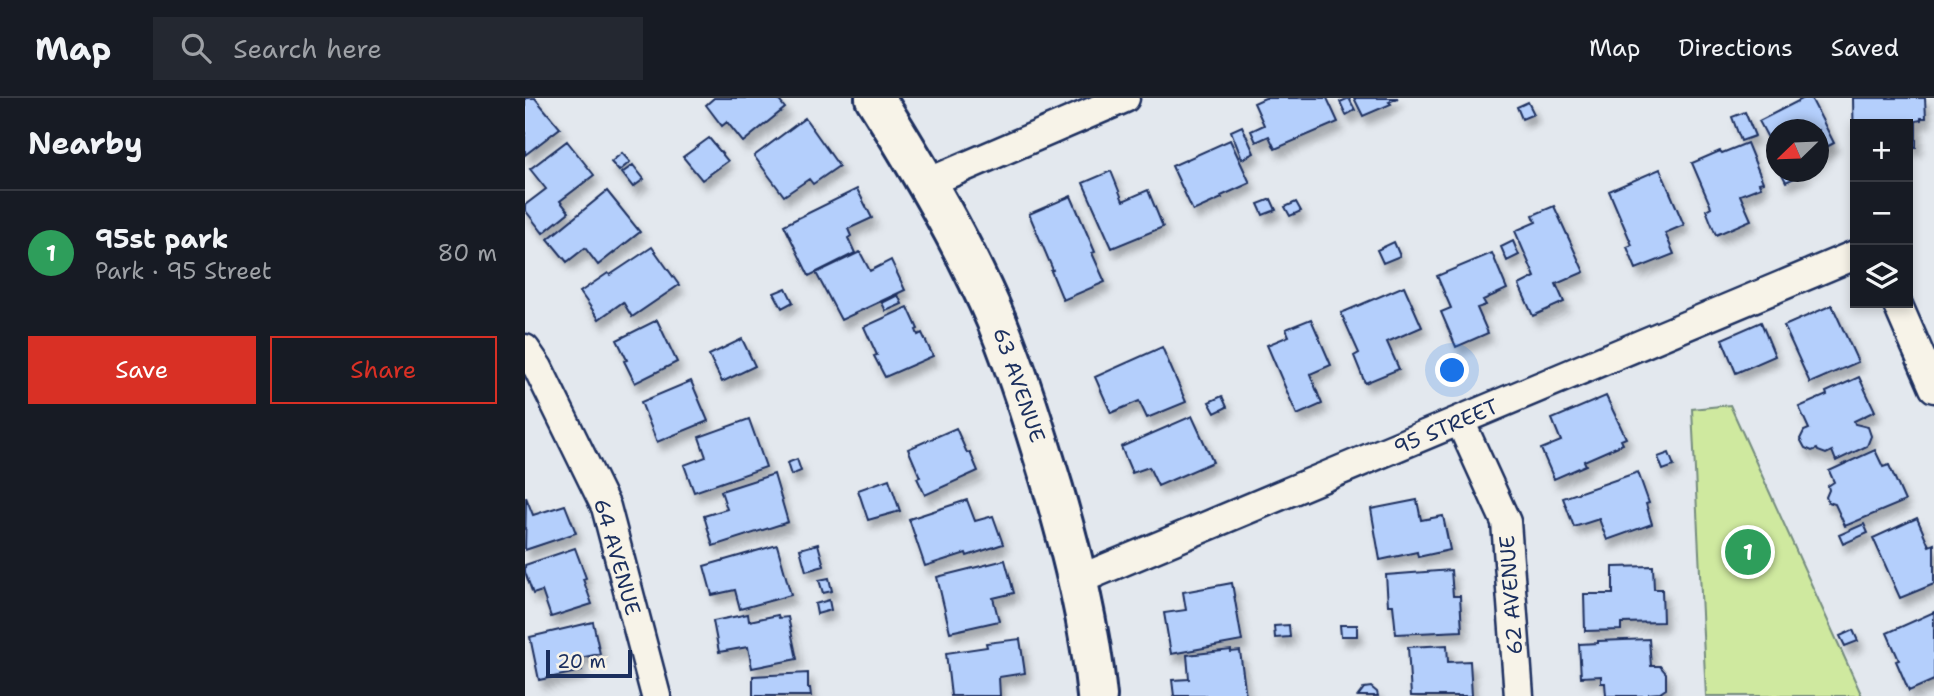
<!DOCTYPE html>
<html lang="en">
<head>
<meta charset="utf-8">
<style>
  :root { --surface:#171b24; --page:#242831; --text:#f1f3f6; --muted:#9ea1a6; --line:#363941; --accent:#d93025 }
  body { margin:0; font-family:"Shantell Sans",sans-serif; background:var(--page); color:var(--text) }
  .controls { position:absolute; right:21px; top:21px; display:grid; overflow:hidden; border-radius:0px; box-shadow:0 4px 10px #0003 }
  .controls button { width:63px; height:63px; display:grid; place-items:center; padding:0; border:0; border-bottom:2px solid var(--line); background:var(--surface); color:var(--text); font:35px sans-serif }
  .compass { position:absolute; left:1241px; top:21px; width:63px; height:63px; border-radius:50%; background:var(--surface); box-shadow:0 4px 10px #0003; rotate:247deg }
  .scale { position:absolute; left:21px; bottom:18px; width:86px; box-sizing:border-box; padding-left:7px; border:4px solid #1b2f5e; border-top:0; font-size:19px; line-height:24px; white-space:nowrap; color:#1b2f5e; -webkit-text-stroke:5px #f7f3e8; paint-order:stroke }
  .you { position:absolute; left:928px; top:273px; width:24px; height:24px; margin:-18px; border:5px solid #fff; border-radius:50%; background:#1a73e8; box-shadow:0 0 0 10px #1a73e833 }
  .badge { display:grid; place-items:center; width:46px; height:46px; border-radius:50%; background:var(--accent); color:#fff; font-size:23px; font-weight:700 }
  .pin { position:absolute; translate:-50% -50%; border:4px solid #fff; box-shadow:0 2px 7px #0006 }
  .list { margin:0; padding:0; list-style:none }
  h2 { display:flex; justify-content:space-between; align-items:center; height:91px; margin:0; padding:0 28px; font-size:30px }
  h2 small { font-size:23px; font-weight:400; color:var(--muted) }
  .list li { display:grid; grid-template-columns:46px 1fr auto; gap:21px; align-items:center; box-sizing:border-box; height:126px; padding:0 28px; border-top:2px solid var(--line) }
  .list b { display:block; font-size:26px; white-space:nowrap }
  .list p { margin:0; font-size:23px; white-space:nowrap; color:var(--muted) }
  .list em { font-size:23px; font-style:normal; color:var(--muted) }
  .actions { display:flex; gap:14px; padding:21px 28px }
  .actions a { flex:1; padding:16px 0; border:2px solid var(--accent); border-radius:0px; text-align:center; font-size:24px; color:var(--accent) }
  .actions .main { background:var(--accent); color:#fff }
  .icon { flex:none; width:38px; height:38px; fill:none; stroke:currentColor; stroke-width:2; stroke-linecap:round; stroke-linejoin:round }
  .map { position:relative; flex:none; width:1409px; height:598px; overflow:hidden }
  header { display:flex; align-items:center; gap:42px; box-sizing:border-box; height:98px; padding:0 35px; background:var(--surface); border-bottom:2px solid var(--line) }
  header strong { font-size:33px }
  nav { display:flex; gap:38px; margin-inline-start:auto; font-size:24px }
  .search { width:490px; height:63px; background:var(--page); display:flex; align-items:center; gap:18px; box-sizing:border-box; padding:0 24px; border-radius:0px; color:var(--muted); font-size:26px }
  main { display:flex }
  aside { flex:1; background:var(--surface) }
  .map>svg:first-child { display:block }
  .green { fill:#cfe99f; stroke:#758c7e; stroke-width:2 }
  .building { fill:#b4cffc; stroke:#1b2f5e; stroke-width:2; filter:url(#shadow) }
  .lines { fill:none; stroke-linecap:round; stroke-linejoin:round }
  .street-casing { stroke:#1b2f5e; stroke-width:33 }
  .secondary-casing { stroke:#1b2f5e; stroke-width:44 }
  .street { stroke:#f7f3e8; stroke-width:28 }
  .secondary { stroke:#f7f3e8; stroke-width:38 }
  .labels { text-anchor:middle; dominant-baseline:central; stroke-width:5; stroke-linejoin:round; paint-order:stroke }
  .street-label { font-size:21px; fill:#1b2f5e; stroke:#f7f3e8 }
</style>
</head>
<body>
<header>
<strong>Map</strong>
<div class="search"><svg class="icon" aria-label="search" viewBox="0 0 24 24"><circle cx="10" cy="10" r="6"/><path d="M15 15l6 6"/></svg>Search here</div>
<nav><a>Map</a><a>Directions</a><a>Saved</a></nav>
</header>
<main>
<aside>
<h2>Nearby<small></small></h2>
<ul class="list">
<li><span class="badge" style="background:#2e9e5b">1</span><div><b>95st park</b><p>Park · 95 Street</p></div><em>80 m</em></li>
</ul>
<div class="actions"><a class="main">Save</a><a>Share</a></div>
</aside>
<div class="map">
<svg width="1409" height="598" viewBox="0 0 1409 598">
  <defs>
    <filter id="shadow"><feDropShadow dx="4.5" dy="8" stdDeviation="3.5" flood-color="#0004"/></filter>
  </defs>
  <rect width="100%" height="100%" fill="#e3e8ee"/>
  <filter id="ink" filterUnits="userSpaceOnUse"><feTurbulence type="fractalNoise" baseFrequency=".0143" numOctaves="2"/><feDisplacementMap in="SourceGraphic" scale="14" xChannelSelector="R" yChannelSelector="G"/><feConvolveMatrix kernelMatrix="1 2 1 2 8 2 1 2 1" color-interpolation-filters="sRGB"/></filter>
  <g filter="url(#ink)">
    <path class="green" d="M 1205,307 L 1337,598 L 1181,598 L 1167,311 Z"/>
    <path class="building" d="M 0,0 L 10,0 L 35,30 L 0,57 Z
      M 189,0 L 252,0 L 260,10 L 218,44 L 202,24 L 197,28 L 181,7 Z
      M 740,0 L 802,0 L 813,24 L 750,51 L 744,38 L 731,44 L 726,33 L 739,27 L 729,5 Z
      M 824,0 L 830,12 L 821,17 L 815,4 Z
      M 829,0 L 873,0 L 864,4 L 866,6 L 838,18 Z
      M 1279,0 L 1286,0 L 1309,45 L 1294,53 L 1294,32 L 1252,32 L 1252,57 L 1234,23 Z
      M 1328,0 L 1400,0 L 1401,20 L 1396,20 L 1396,22 L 1391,23 L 1391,49 L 1383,49 L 1383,26 L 1330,26 L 1330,54 L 1329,54 Z
      M 1003,4 L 1009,16 L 997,21 L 992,9 Z
      M 1220,14 L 1230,38 L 1216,43 L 1207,19 Z
      M 280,20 L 314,68 L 288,86 L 284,81 L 259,98 L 229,58 Z
      M 717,28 L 729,55 L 717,61 L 706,33 Z
      M 184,40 L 203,63 L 177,82 L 158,59 Z
      M 705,42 L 725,85 L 696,98 L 697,100 L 668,113 L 647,68 Z
      M 42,43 L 69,77 L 35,103 L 44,114 L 18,135 L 0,112 L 0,107 L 21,91 L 5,71 Z
      M 1222,45 L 1238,84 L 1234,85 L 1236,89 L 1215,97 L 1226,122 L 1191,137 L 1181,112 L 1186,109 L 1167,65 L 1195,53 L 1197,55 Z
      M 97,55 L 105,64 L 94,73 L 86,64 Z
      M 108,67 L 119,81 L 108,89 L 97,75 Z
      M 1135,71 L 1159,127 L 1140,135 L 1149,156 L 1111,171 L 1102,149 L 1107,147 L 1084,93 Z
      M 586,73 L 598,103 L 623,92 L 638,129 L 587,150 L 558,85 Z
      M 1256,74 L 1282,74 L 1261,84 Z
      M 332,91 L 347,120 L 323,131 L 326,138 L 323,140 L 330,155 L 284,178 L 259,127 Z
      M 82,93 L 115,134 L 73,167 L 60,150 L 42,164 L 23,141 Z
      M 546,98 L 570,154 L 567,155 L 580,184 L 538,202 L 526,173 L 528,172 L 504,116 Z
      M 746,101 L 751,112 L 738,117 L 733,106 Z
      M 771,104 L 776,113 L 765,118 L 760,109 Z
      M 1029,108 L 1059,174 L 1031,186 L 1039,204 L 1008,218 L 994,187 L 1010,179 L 990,133 L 1011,124 L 1008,117 Z
      M 988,143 L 994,157 L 982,163 L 976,149 Z
      M 869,144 L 875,158 L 858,165 L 852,152 Z
      M 127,149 L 154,187 L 107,219 L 98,204 L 74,221 L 55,194 L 83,175 L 85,177 Z
      M 335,154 L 345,173 L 366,162 L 380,192 L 316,222 L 291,175 Z
      M 967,155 L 982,191 L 958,202 L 961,207 L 952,210 L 963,235 L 931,249 L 916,214 L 926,210 L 912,178 Z
      M 879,188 L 897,229 L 862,244 L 874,271 L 840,285 L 829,258 L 834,255 L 816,215 Z
      M 261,190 L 268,204 L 257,210 L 249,195 Z
      M 373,197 L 377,206 L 361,213 L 357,205 Z
      M 1307,207 L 1333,264 L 1285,285 L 1259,228 Z
      M 383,209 L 393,231 L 391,232 L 393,237 L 397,235 L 408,258 L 360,279 L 349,258 L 352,257 L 339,229 Z
      M 786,221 L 806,267 L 785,276 L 797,306 L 772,317 L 742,247 L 764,238 L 761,231 Z
      M 132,222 L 152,264 L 110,285 L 99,263 L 102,262 L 92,242 Z
      M 1236,224 L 1250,258 L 1211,275 L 1197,241 Z
      M 217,241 L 230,268 L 197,284 L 184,257 Z
      M 637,249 L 661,304 L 622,320 L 614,303 L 586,315 L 570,279 Z
      M 1334,279 L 1350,313 L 1329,323 L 1330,326 L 1343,329 L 1346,338 L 1342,348 L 1311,363 L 1307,353 L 1301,356 L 1293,353 L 1292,351 L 1287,353 L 1280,350 L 1275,341 L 1279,333 L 1284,331 L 1274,309 L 1302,297 L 1301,294 Z
      M 166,283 L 183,323 L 132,344 L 116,304 Z
      M 697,298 L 702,309 L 690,315 L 684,304 Z
      M 1081,298 L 1101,340 L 1096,342 L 1098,346 L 1059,363 L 1061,367 L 1029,381 L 1016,351 L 1036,343 L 1027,321 Z
      M 667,318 L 688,364 L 633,388 L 624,369 L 607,375 L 596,349 Z
      M 224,321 L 241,369 L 169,394 L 159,367 L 181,359 L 174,339 Z
      M 431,330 L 442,355 L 445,354 L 453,373 L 400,397 L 392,380 L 395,379 L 383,351 Z
      M 1350,352 L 1358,369 L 1364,367 L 1380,403 L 1320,428 L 1310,406 L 1303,404 L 1301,399 L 1304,392 L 1303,388 L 1309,384 L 1304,373 Z
      M 1144,355 L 1149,368 L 1138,372 L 1133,359 Z
      M 272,361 L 276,373 L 266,377 L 262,365 Z
      M 1113,374 L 1124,405 L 1121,406 L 1127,426 L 1082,442 L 1074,421 L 1049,429 L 1038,400 Z
      M 249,376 L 263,424 L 188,448 L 179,418 L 202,411 L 196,393 Z
      M 364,381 L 375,413 L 343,422 L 333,392 Z
      M 1,399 L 8,417 L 40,407 L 51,435 L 0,452 Z
      M 442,402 L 450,423 L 468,418 L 478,446 L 442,458 L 441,455 L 400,468 L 384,421 Z
      M 892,402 L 896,422 L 918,418 L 925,452 L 893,459 L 892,454 L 855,462 L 846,411 Z
      M 1392,420 L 1404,448 L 1409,446 L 1409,486 L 1375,500 L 1348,440 Z
      M 1339,426 L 1343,435 L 1318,446 L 1314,437 Z
      M 293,446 L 299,468 L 281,473 L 275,451 Z
      M 252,447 L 266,497 L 215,511 L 210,492 L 187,497 L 179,468 Z
      M 50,450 L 61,480 L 58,481 L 67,506 L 26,519 L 17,493 L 8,496 L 0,474 L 0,467 Z
      M 480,462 L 489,495 L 468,500 L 474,523 L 425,534 L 412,479 Z
      M 1128,468 L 1129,491 L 1137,491 L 1138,524 L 1096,525 L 1096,532 L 1060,533 L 1059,496 L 1088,496 L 1088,469 Z
      M 926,472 L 928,498 L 935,498 L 937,533 L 871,536 L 868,507 L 863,507 L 861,477 Z
      M 304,480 L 307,493 L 298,495 L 294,482 Z
      M 707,485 L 717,543 L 646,556 L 639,515 L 661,512 L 658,494 Z
      M 304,502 L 306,512 L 292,516 L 290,506 Z
      M 1409,514 L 1409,582 L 1384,593 L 1371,563 L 1374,562 L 1362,535 Z
      M 223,516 L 224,523 L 253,517 L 254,520 L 263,519 L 272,561 L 227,570 L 223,549 L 194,554 L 188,523 Z
      M 68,524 L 75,556 L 54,560 L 57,573 L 14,582 L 5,539 Z
      M 764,527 L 765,539 L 750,540 L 749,528 Z
      M 815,527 L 832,527 L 832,538 L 816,538 Z
      M 1328,532 L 1333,543 L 1320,548 L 1315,538 Z
      M 495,541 L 500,575 L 474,579 L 475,598 L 426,598 L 421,555 L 462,549 L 461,545 Z
      M 1124,541 L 1126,568 L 1135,568 L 1141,575 L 1141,591 L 1135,595 L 1124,596 L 1124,598 L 1081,598 L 1080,585 L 1076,585 L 1076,578 L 1056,579 L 1054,546 L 1073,545 L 1073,543 Z
      M 922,547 L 923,564 L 945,563 L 947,598 L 886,598 L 883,549 Z
      M 706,552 L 706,554 L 715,553 L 721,598 L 649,598 L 647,582 L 664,581 L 662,557 Z
      M 283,575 L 283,590 L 285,590 L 286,598 L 228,598 L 228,578 Z
      M 846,589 L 852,594 L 853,598 L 833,598 L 839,590 Z"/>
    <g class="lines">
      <defs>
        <path id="street" d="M 402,85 L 600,0
          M 1372,205 L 1409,290
          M 0,251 L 13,270 L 81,409 L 131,598
          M 935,323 L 981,424 L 994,598
          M 553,482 L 1330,157"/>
        <path id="secondary" d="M 350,0 C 395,72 439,146 472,224 C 494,278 511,334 528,390 C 548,459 565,527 572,598"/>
      </defs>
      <use href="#street" class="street-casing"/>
      <use href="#secondary" class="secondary-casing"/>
      <use href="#street" class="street"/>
      <use href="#secondary" class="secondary"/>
    </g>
  </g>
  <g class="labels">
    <g class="street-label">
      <text transform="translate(494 287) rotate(71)">63 AVENUE</text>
      <text transform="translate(921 329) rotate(-23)">95 STREET</text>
      <text transform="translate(92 459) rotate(74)">64 AVENUE</text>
      <text transform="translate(986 497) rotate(-94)">62 AVENUE</text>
    </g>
  </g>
</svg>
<div class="controls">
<button>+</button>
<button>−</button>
<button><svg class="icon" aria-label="layers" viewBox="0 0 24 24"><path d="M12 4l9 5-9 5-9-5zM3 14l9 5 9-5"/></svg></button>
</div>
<svg class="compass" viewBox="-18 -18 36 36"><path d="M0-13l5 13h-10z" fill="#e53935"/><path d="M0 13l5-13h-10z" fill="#9ea1a6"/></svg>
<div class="scale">20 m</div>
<div class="you"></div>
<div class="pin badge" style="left:1223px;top:454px;background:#2e9e5b">1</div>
</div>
</main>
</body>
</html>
